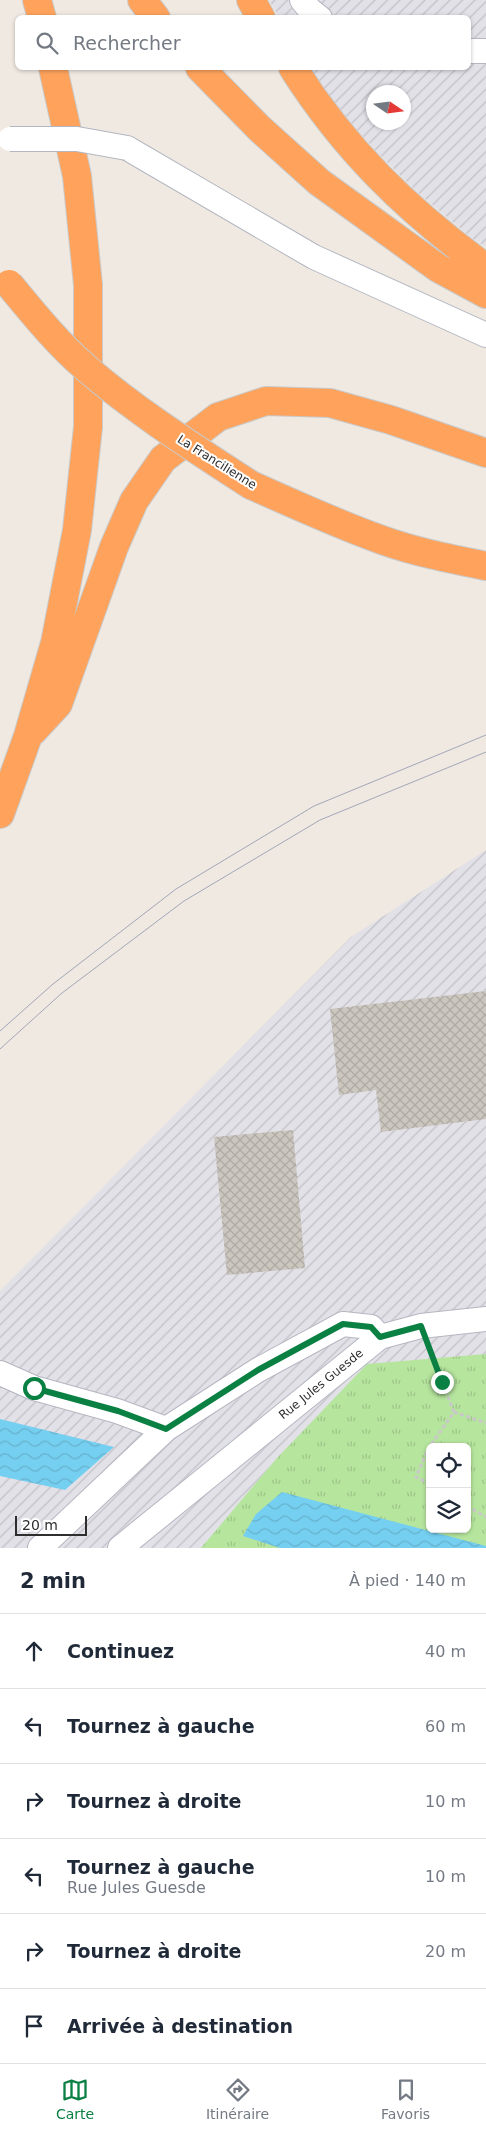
<!DOCTYPE html>
<html lang="fr">
<head>
<meta charset="utf-8">
<style>
  :root { --surface:#fff; --page:#f2f2f3; --text:#1f2937; --muted:#747a83; --line:#e0e1e3; --accent:#0b8043 }
  body { margin:0; font-family:"DejaVu Sans",sans-serif; background:var(--page); color:var(--text) }
  .controls { position:absolute; right:15px; bottom:15px; display:grid; overflow:hidden; border-radius:8px; box-shadow:0 1px 4px #0004 }
  .controls button { width:45px; height:45px; display:grid; place-items:center; padding:0; border:0; border-bottom:1px solid var(--line); background:var(--surface); color:var(--text); font:25px sans-serif }
  .compass { position:absolute; left:366px; top:85px; width:45px; height:45px; border-radius:50%; background:var(--surface); box-shadow:0 1px 4px #0004; rotate:103deg }
  .scale { position:absolute; left:15px; bottom:12px; width:72px; box-sizing:border-box; padding-left:5px; border:2px solid #2e2e2e; border-top:0; font-size:14px; line-height:18px; white-space:nowrap; color:#2e2e2e; -webkit-text-stroke:4px #fff; paint-order:stroke }
  .stop { position:absolute; width:15px; height:15px; margin:-11px; border:4px solid #0b8043; border-radius:50%; background:#fff }
  .stop.end { background:#0b8043; border-color:#fff; box-shadow:0 1px 5px #0008 }
  .list { margin:0; padding:0; list-style:none }
  h2 { display:flex; justify-content:space-between; align-items:center; height:65px; margin:0; padding:0 20px; font-size:21px }
  h2 small { font-size:16px; font-weight:400; color:var(--muted) }
  .list li { display:grid; grid-template-columns:32px 1fr auto; gap:15px; align-items:center; box-sizing:border-box; height:75px; padding:0 20px; border-top:1px solid var(--line) }
  .list b { display:block; font-size:19px; white-space:nowrap }
  .list p { margin:0; font-size:16px; white-space:nowrap; color:var(--muted) }
  .list em { font-size:16px; font-style:normal; color:var(--muted) }
  .icon { flex:none; width:28px; height:28px; fill:none; stroke:currentColor; stroke-width:2; stroke-linecap:round; stroke-linejoin:round }
  .map { position:relative; flex:none; width:486px; height:1548px; overflow:hidden }
  .search { position:absolute; background:var(--surface); box-shadow:0 1px 4px #0004; left:15px; right:15px; top:15px; height:55px; display:flex; align-items:center; gap:12px; box-sizing:border-box; padding:0 18px; border-radius:8px; color:var(--muted); font-size:19px }
  .sheet { height:515px; background:var(--surface) }
  nav { display:flex; justify-content:space-around; align-items:center; box-sizing:border-box; height:70px; border-top:1px solid var(--line); background:var(--surface); font-size:14px; color:var(--muted) }
  nav a { display:grid; justify-items:center; gap:2px }
  nav .on { color:var(--accent) }
  .map>svg:first-child { display:block }
  .industrial { fill:url(#industrial-furrows); fill-rule:evenodd }
  .grass { fill:url(#grass-tufts); fill-rule:evenodd }
  .water { fill:url(#water-waves) }
  .building { fill:url(#building-cross-hatch) }
  .lines { fill:none; stroke-linecap:round; stroke-linejoin:round }
  .minor-casing { stroke:#b4b7c1; stroke-width:26 }
  .highway-casing { stroke:#c9c9c9; stroke-width:30 }
  .path { stroke:#c9c9c9; stroke-width:3; stroke-dasharray:4 2.5; stroke-linecap:butt }
  .minor { stroke:#fff; stroke-width:24 }
  .highway { stroke:#ffa35c; stroke-width:28 }
  .tram { stroke:#a3a6b8; stroke-width:1 }
  .minor-bridge-casing { stroke:#b4b7c1; stroke-width:26; stroke-linecap:butt }
  .highway-bridge-casing { stroke:#c9c9c9; stroke-width:30; stroke-linecap:butt }
  .minor-bridge { stroke:#fff; stroke-width:24 }
  .highway-bridge { stroke:#ffa35c; stroke-width:28 }
  .route { stroke:#0b8043; stroke-width:6 }
  .labels { text-anchor:middle; dominant-baseline:central; stroke-width:4; stroke-linejoin:round; paint-order:stroke }
  .street-label { font-size:12px; fill:#2e2e2e; stroke:#fff }
</style>
</head>
<body>
<div class="map">
<svg width="486" height="1548" viewBox="0 0 486 1548">
  <defs>
    <pattern id="industrial-furrows" width="10" height="10" patternUnits="userSpaceOnUse" patternTransform="scale(1.25)"><rect width="10" height="10" fill="#e3e1e8"/><path d="M-1 1l2-2M0 10L10 0M9 11l2-2" fill="none" stroke="#c3c1c7"/></pattern>
    <pattern id="grass-tufts" width="24" height="20" patternUnits="userSpaceOnUse" patternTransform="scale(1.25)"><rect width="24" height="20" fill="#b6e59e"/><path d="M3 7l-1-3M5 7V3M7 7l1-3M15 17l-1-3M17 17v-4M19 17l1-3" fill="none" stroke="#9dc588"/></pattern>
    <pattern id="water-waves" width="16" height="10" patternUnits="userSpaceOnUse" patternTransform="scale(1.25)"><rect width="16" height="10" fill="#75cff0"/><path d="M0 5q4-4 8 0t8 0" fill="none" stroke="#66b2ce"/></pattern>
    <pattern id="building-cross-hatch" width="8" height="8" patternUnits="userSpaceOnUse" patternTransform="scale(1.25)"><rect width="8" height="8" fill="#cbc7bf"/><path d="M0 0l8 8M0 8l8-8" fill="none" stroke="#afaba4"/></pattern>
  </defs>
  <rect width="100%" height="100%" fill="#efe9e1"/>
  <path class="industrial" d="M 269,0 L 486,0 L 486,247 L 473,239 L 416,191 L 377,152 L 343,114 L 310,68 L 468,68 L 468,18 L 279,17 ZM 374,92 L 404,92 L 404,122 L 374,122 Z
    M 486,850 L 486,1548 L 0,1548 L 0,1291 L 351,937 ZM 430,1447 L 467,1447 L 467,1529 L 430,1529 Z"/>
  <path class="grass" d="M 486,1354 L 486,1548 L 201,1548 L 277,1458 L 367,1364 ZM 430,1447 L 467,1447 L 467,1529 L 430,1529 Z"/>
  <path class="water" d="M 0,1419 L 114,1447 L 65,1490 L 0,1476 Z
    M 282,1492 L 486,1546 L 486,1548 L 280,1548 L 243,1536 L 256,1514 Z"/>
  <path class="building" d="M 486,991 L 486,1119 L 381,1132 L 376,1090 L 339,1095 L 330,1009 Z
    M 293,1130 L 305,1268 L 227,1275 L 214,1137 Z"/>
  <g class="lines">
    <defs>
      <path id="minor" d="M 302,0 L 310,10 L 320,18
        M 468,51 L 486,51
        M 127,148 L 314,257 L 486,335
        M 0,1373 L 34,1388 L 117,1411 L 166,1429
        M 40,1548 L 166,1429 L 258,1370 L 343,1324 L 371,1327 L 380,1337
        M 120,1548 L 380,1337 L 421,1326 L 486,1319"/>
      <path id="highway" d="M 37,0 L 42,18
        M 142,0 L 156,18
        M 251,0 L 261,18
        M 200,68 L 260,129 L 319,182 L 438,268 L 486,294
        M 293,68 C 345,150 407,210 486,268
        M 251,485 C 294,504 337,524 382,540 C 415,552 451,559 486,566
        M 33,731 L 58,704 L 114,547 L 134,501 L 163,459 L 218,417 L 266,401 L 330,403 L 391,420 L 486,453
        M 0,814 L 28,736 L 55,643 L 77,530 L 88,427 L 88,285 L 77,176 L 53,68"/>
    </defs>
    <use href="#minor" class="minor-casing"/>
    <use href="#highway" class="highway-casing"/>
    <path class="path" d="M 429,1348 L 454,1412 L 428,1449 L 416,1477 L 430,1484
      M 454,1412 L 486,1423
      M 467,1506 L 486,1517"/>
    <use href="#minor" class="minor"/>
    <use href="#highway" class="highway"/>
    <path class="tram" d="M 0,1031 L 53,984 L 176,889 L 314,806 L 486,735
      M 0,1049 L 62,993 L 184,901 L 320,820 L 486,752"/>
    <defs>
      <path id="minor-bridge" d="M 10,139 L 77,139 L 127,148"/>
      <path id="highway-bridge" d="M 9,284 C 33,313 57,343 86,368 C 137,412 194,448 251,485"/>
    </defs>
    <use href="#minor-bridge" class="minor-bridge-casing"/>
    <use href="#highway-bridge" class="highway-bridge-casing"/>
    <use href="#minor-bridge" class="minor-bridge"/>
    <use href="#highway-bridge" class="highway-bridge"/>
  </g>
  <g class="lines">
    <path class="route" d="M 34,1388 L 118,1411 L 166,1429 L 258,1370 L 343,1324 L 371,1327 L 380,1337 L 421,1326 L 442,1382"/>
  </g>
  <g class="labels">
    <g class="street-label">
      <text transform="translate(217 462) rotate(32)">La Francilienne</text>
      <text transform="translate(321 1384) rotate(-39)">Rue Jules Guesde</text>
    </g>
  </g>
</svg>
<div class="controls">
<button><svg class="icon" aria-label="locate" viewBox="0 0 24 24"><circle cx="12" cy="12" r="6"/><path d="M12 2v4M12 18v4M2 12h4M18 12h4"/></svg></button>
<button><svg class="icon" aria-label="layers" viewBox="0 0 24 24"><path d="M12 4l9 5-9 5-9-5zM3 14l9 5 9-5"/></svg></button>
</div>
<svg class="compass" viewBox="-18 -18 36 36"><path d="M0-13l5 13h-10z" fill="#e53935"/><path d="M0 13l5-13h-10z" fill="#747a83"/></svg>
<div class="scale">20 m</div>
<div class="stop" style="left:34px;top:1388px"></div>
<div class="stop end" style="left:442px;top:1382px"></div>
<div class="search"><svg class="icon" aria-label="search" viewBox="0 0 24 24"><circle cx="10" cy="10" r="6"/><path d="M15 15l6 6"/></svg>Rechercher</div>
</div>
<section class="sheet">
<h2>2 min<small>À pied · 140 m</small></h2>
<ul class="list">
<li><svg class="icon" aria-label="ahead" viewBox="0 0 24 24"><path d="M12 20V5M6 11l6-6 6 6"/></svg><div><b>Continuez</b></div><em>40 m</em></li>
<li><svg class="icon" aria-label="left" viewBox="0 0 24 24"><path d="M17 20v-9H6M10 6l-5 5 5 5"/></svg><div><b>Tournez à gauche</b></div><em>60 m</em></li>
<li><svg class="icon" aria-label="right" viewBox="0 0 24 24"><path d="M7 20v-9h11M14 6l5 5-5 5"/></svg><div><b>Tournez à droite</b></div><em>10 m</em></li>
<li><svg class="icon" aria-label="left" viewBox="0 0 24 24"><path d="M17 20v-9H6M10 6l-5 5 5 5"/></svg><div><b>Tournez à gauche</b><p>Rue Jules Guesde</p></div><em>10 m</em></li>
<li><svg class="icon" aria-label="right" viewBox="0 0 24 24"><path d="M7 20v-9h11M14 6l5 5-5 5"/></svg><div><b>Tournez à droite</b></div><em>20 m</em></li>
<li><svg class="icon" aria-label="arrive" viewBox="0 0 24 24"><path d="M6 21V4h12l-3 4 3 4H6"/></svg><div><b>Arrivée à destination</b></div></li>
</ul>
</section>
<nav>
<a class="on"><svg class="icon" aria-label="map" viewBox="0 0 24 24"><path d="M3 6l6-2 6 2 6-2v14l-6 2-6-2-6 2zM9 4v14M15 6v14"/></svg>Carte</a>
<a><svg class="icon" aria-label="directions" viewBox="0 0 24 24"><path d="M12 3l9 9-9 9-9-9zM9 14v-3h6M13 9l2 2-2 2"/></svg>Itinéraire</a>
<a><svg class="icon" aria-label="saved" viewBox="0 0 24 24"><path d="M7 4h10v16l-5-4-5 4z"/></svg>Favoris</a>
</nav>
</body>
</html>
